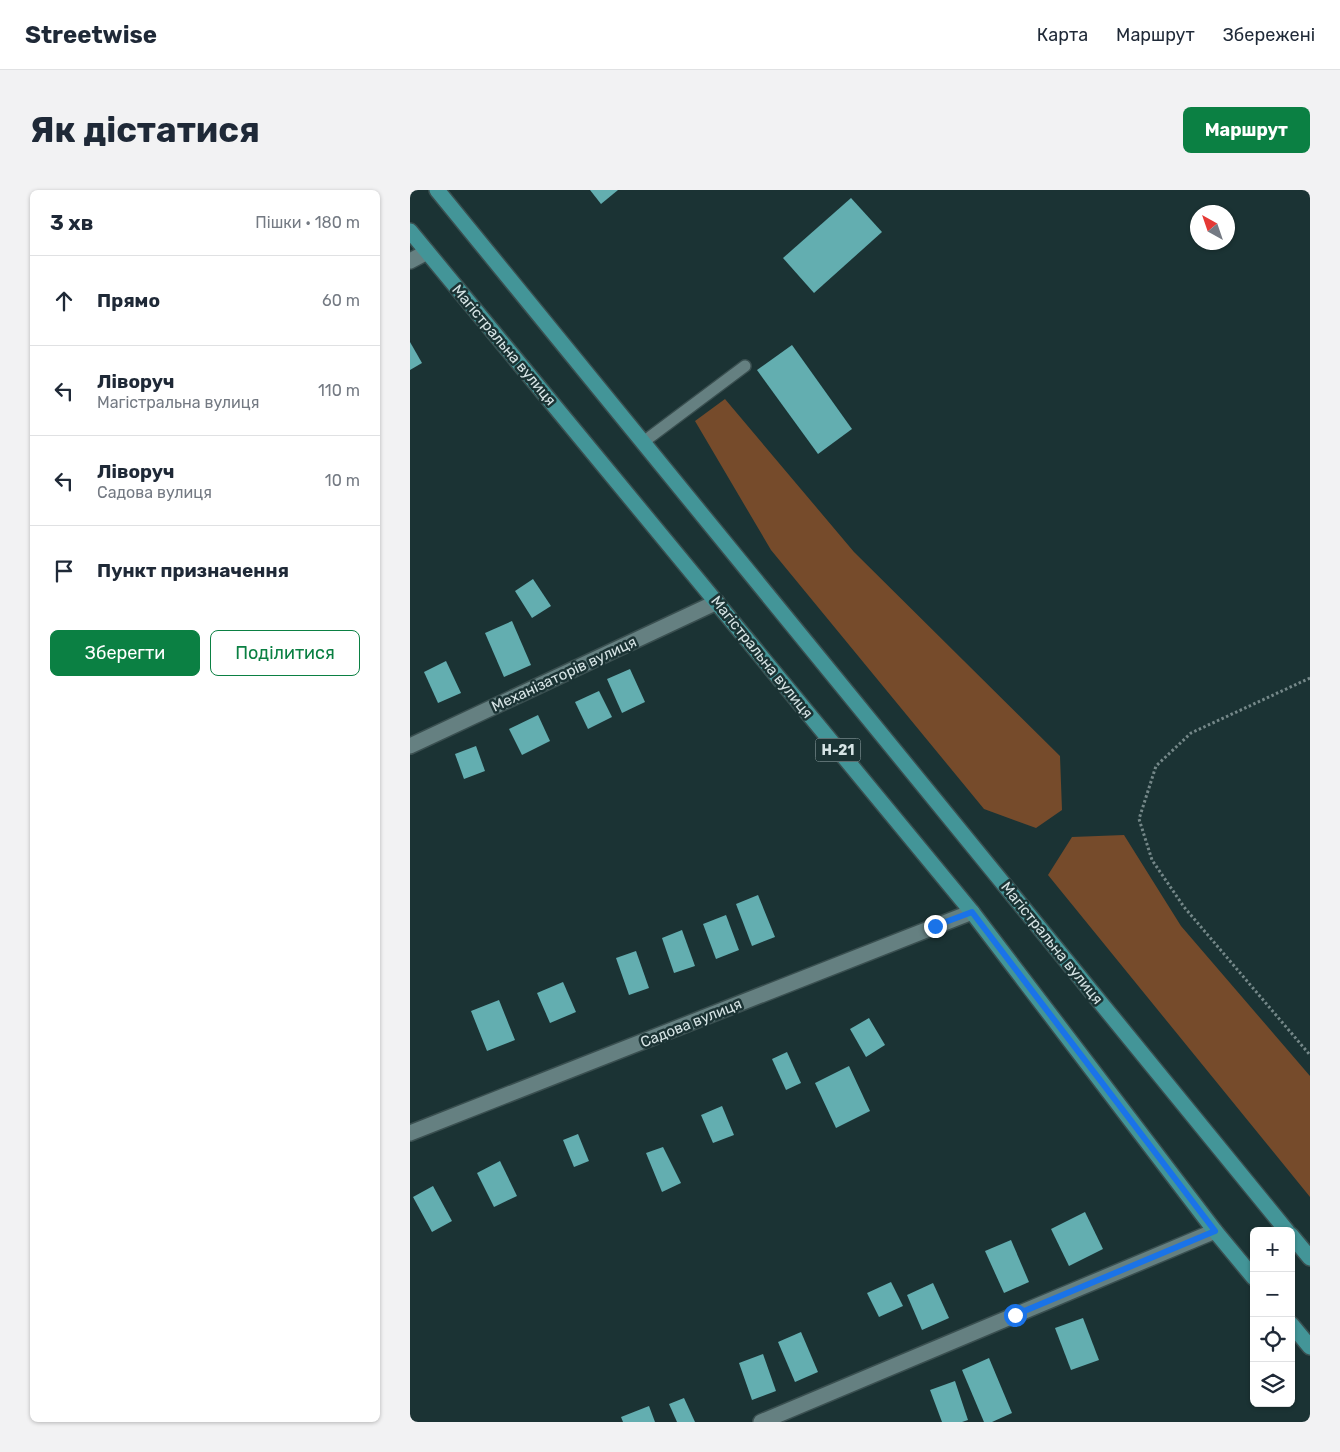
<!DOCTYPE html>
<html lang="uk">
<head>
<meta charset="utf-8">
<style>
	:root { --surface:#fff; --page:#f2f2f3; --text:#1f2937; --muted:#747a83; --line:#e0e1e3; --accent:#0b8043 }
	body { margin:0; font-family:Rubik,sans-serif; background:var(--page); color:var(--text) }
	.controls { position:absolute; right:15px; bottom:15px; display:grid; overflow:hidden; border-radius:8px; box-shadow:0 1px 4px #0004 }
	.controls button { width:45px; height:45px; display:grid; place-items:center; padding:0; border:0; border-bottom:1px solid var(--line); background:var(--surface); color:var(--text); font:25px sans-serif }
	.compass { position:absolute; left:780px; top:15px; width:45px; height:45px; border-radius:50%; background:var(--surface); box-shadow:0 1px 4px #0004; rotate:320deg }
	.stop { position:absolute; width:15px; height:15px; margin:-11px; border:4px solid #1a73e8; border-radius:50%; background:#fff }
	.stop.end { background:#1a73e8; border-color:#fff; box-shadow:0 1px 5px #0008 }
	.list { margin:0; padding:0; list-style:none }
	h2 { display:flex; justify-content:space-between; align-items:center; height:65px; margin:0; padding:0 20px; font-size:21px }
	h2 small { font-size:16px; font-weight:400; color:var(--muted) }
	.list li { display:grid; grid-template-columns:32px 1fr auto; gap:15px; align-items:center; box-sizing:border-box; height:90px; padding:0 20px; border-top:1px solid var(--line) }
	.list b { display:block; font-size:19px; white-space:nowrap }
	.list p { margin:0; font-size:16px; white-space:nowrap; color:var(--muted) }
	.list em { font-size:16px; font-style:normal; color:var(--muted) }
	.actions { display:flex; gap:10px; padding:15px 20px }
	.actions a { flex:1; padding:11px 0; border:1px solid var(--accent); border-radius:8px; text-align:center; font-size:18px; color:var(--accent) }
	.actions .main { background:var(--accent); color:#fff }
	.icon { flex:none; width:28px; height:28px; fill:none; stroke:currentColor; stroke-width:2; stroke-linecap:round; stroke-linejoin:round }
	.map { position:relative; flex:none; width:900px; height:1232px; overflow:hidden; border-radius:8px }
	header { display:flex; align-items:center; gap:30px; box-sizing:border-box; height:70px; padding:0 25px; background:var(--surface); border-bottom:1px solid var(--line) }
	header strong { font-size:24px }
	nav { display:flex; gap:28px; margin-inline-start:auto; font-size:18px }
	.intro { display:flex; align-items:center; justify-content:space-between; box-sizing:border-box; height:120px; padding:0 30px }
	h1 { margin:0; font-size:35px }
	.button { padding:12px 22px; border-radius:8px; background:var(--accent); color:#fff; font-size:18px; font-weight:700 }
	main { display:flex; gap:30px; padding:0 30px }
	aside { flex:1; background:var(--surface); border-radius:8px; box-shadow:0 1px 4px #0004 }
	.map>svg:first-child { display:block }
</style>
</head>
<body>
<header>
<strong>Streetwise</strong>
<nav><a>Карта</a><a>Маршрут</a><a>Збережені</a></nav>
</header>
<div class="intro"><h1>Як дістатися</h1><a class="button">Маршрут</a></div>
<main>
<aside>
<h2>3 хв<small>Пішки · 180 m</small></h2>
<ul class="list">
<li><svg class="icon" aria-label="ahead" viewBox="0 0 24 24"><path d="M12 20V5M6 11l6-6 6 6"/></svg><div><b>Прямо</b></div><em>60 m</em></li>
<li><svg class="icon" aria-label="left" viewBox="0 0 24 24"><path d="M17 20v-9H6M10 6l-5 5 5 5"/></svg><div><b>Ліворуч</b><p>Магістральна вулиця</p></div><em>110 m</em></li>
<li><svg class="icon" aria-label="left" viewBox="0 0 24 24"><path d="M17 20v-9H6M10 6l-5 5 5 5"/></svg><div><b>Ліворуч</b><p>Садова вулиця</p></div><em>10 m</em></li>
<li><svg class="icon" aria-label="arrive" viewBox="0 0 24 24"><path d="M6 21V4h12l-3 4 3 4H6"/></svg><div><b>Пункт призначення</b></div></li>
</ul>
<div class="actions"><a class="main">Зберегти</a><a>Поділитися</a></div>
</aside>
<div class="map">
<svg width="900" height="1232" viewBox="0 0 900 1232">
	<rect width="100%" height="100%" fill="#1b3334"/>
	<g fill="#764b2b">
		<polygon points="315,209 444,362 650,566 652,620 626,638 574,619 361,360 285,231"/>
		<polygon points="714,645 771,736 900,886 900,1007 638,685 662,647"/>
	</g>
	<g fill="#63aeb0">
		<polygon points="180,0 208,0 191,14"/>
		<polygon points="441,8 472,42 404,103 373,68"/>
		<polygon points="0,152 12,173 0,180"/>
		<polygon points="382,155 442,239 408,264 347,180"/>
		<polygon points="123,389 141,416 122,428 105,401"/>
		<polygon points="102,431 121,475 94,487 75,443"/>
		<polygon points="36,471 51,503 28,513 14,482"/>
		<polygon points="220,479 235,512 212,523 197,489"/>
		<polygon points="189,501 202,527 178,539 165,512"/>
		<polygon points="128,525 140,551 112,565 99,539"/>
		<polygon points="66,556 75,581 54,589 45,564"/>
		<polygon points="348,705 365,747 342,756 326,714"/>
		<polygon points="316,725 329,760 306,769 293,734"/>
		<polygon points="272,740 285,776 264,783 252,748"/>
		<polygon points="226,761 239,798 219,805 206,768"/>
		<polygon points="153,792 166,822 140,833 127,803"/>
		<polygon points="89,810 105,850 77,861 61,821"/>
		<polygon points="459,828 475,855 456,867 440,839"/>
		<polygon points="377,862 391,893 376,900 362,869"/>
		<polygon points="439,876 460,921 426,938 405,893"/>
		<polygon points="312,916 324,945 303,953 291,925"/>
		<polygon points="168,944 179,971 164,977 153,950"/>
		<polygon points="253,957 271,993 252,1002 236,963"/>
		<polygon points="90,971 107,1006 84,1017 67,983"/>
		<polygon points="23,996 42,1031 22,1042 3,1007"/>
		<polygon points="675,1022 693,1059 659,1076 641,1039"/>
		<polygon points="601,1050 619,1092 594,1103 575,1061"/>
		<polygon points="481,1092 493,1116 469,1127 457,1103"/>
		<polygon points="523,1093 539,1128 512,1140 497,1105"/>
		<polygon points="673,1128 689,1170 661,1180 645,1138"/>
		<polygon points="391,1142 408,1182 385,1192 368,1152"/>
		<polygon points="353,1164 366,1201 342,1210 329,1173"/>
		<polygon points="579,1168 602,1223 582,1232 574,1232 552,1180"/>
		<polygon points="545,1191 558,1230 552,1232 532,1232 520,1200"/>
		<polygon points="274,1208 285,1232 267,1232 259,1214"/>
		<polygon points="239,1216 245,1232 213,1232 211,1227"/>
	</g>
	<g fill="none" stroke-linecap="round" stroke-linejoin="round">
		<g stroke="#3a4f50" stroke-width="14">
			<polyline id="lane" points="232,253 335,176"/>
		</g>
		<g stroke="#3a4f50" stroke-width="18">
			<g id="street">
				<polyline points="0,71 17,62"/>
				<polyline points="0,556 307,412"/>
				<polyline points="0,943 562,722"/>
				<polyline points="351,1232 805,1041"/>
			</g>
		</g>
		<g stroke="#3a4f50" stroke-width="18">
			<g id="primary">
				<polyline points="27,0 877,1041"/>
				<polyline points="0,41 562,722 805,1041 844,1088"/>
				<polyline points="881,1045 900,1068"/>
				<polyline points="881,1134 900,1157"/>
			</g>
		</g>
		<polyline stroke="#758889" stroke-width="3" stroke-dasharray="2.5 2.5" stroke-linecap="butt" points="900,488 781,543 746,576 729,629 742,670 774,717 900,865"/>
		<use href="#lane" stroke="#658081" stroke-width="11"/>
		<use href="#street" stroke="#658081" stroke-width="15"/>
		<use href="#primary" stroke="#439598" stroke-width="15"/>
	</g>
	<g fill="none" stroke-linecap="round" stroke-linejoin="round">
		<polyline stroke="#1a73e8" stroke-width="6" points="525,736 562,722 805,1041 605,1125"/>
	</g>
	<g text-anchor="middle" dominant-baseline="central" stroke-width="5" stroke-linejoin="round" paint-order="stroke">
		<rect fill="#1b3334" stroke="#9eafb0" stroke-width="1" x="405.5" y="548.5" width="45" height="23" rx="4"/>
		<g font-size="14" font-weight="bold" fill="#d6e4e5">
			<text x="428" y="560">Н-21</text>
		</g>
		<g font-size="15" fill="#d6e4e5" stroke="#1b3334">
			<text transform="translate(94 155) rotate(50)">Магістральна вулиця</text>
			<text transform="translate(352 467) rotate(51)">Магістральна вулиця</text>
			<text transform="translate(154 484) rotate(-25)">Механізаторів вулиця</text>
			<text transform="translate(642 753) rotate(51)">Магістральна вулиця</text>
			<text transform="translate(281 833) rotate(-22)">Садова вулиця</text>
		</g>
	</g>
</svg>
<div class="controls">
<button>+</button>
<button>−</button>
<button><svg class="icon" aria-label="locate" viewBox="0 0 24 24"><circle cx="12" cy="12" r="6"/><path d="M12 2v4M12 18v4M2 12h4M18 12h4"/></svg></button>
<button><svg class="icon" aria-label="layers" viewBox="0 0 24 24"><path d="M12 4l9 5-9 5-9-5zM3 14l9 5 9-5"/></svg></button>
</div>
<svg class="compass" viewBox="-18 -18 36 36"><path d="M0-13l5 13h-10z" fill="#e53935"/><path d="M0 13l5-13h-10z" fill="#747a83"/></svg>
<div class="stop" style="left:605px;top:1125px"></div>
<div class="stop end" style="left:525px;top:736px"></div>
</div>
</main>
</body>
</html>
